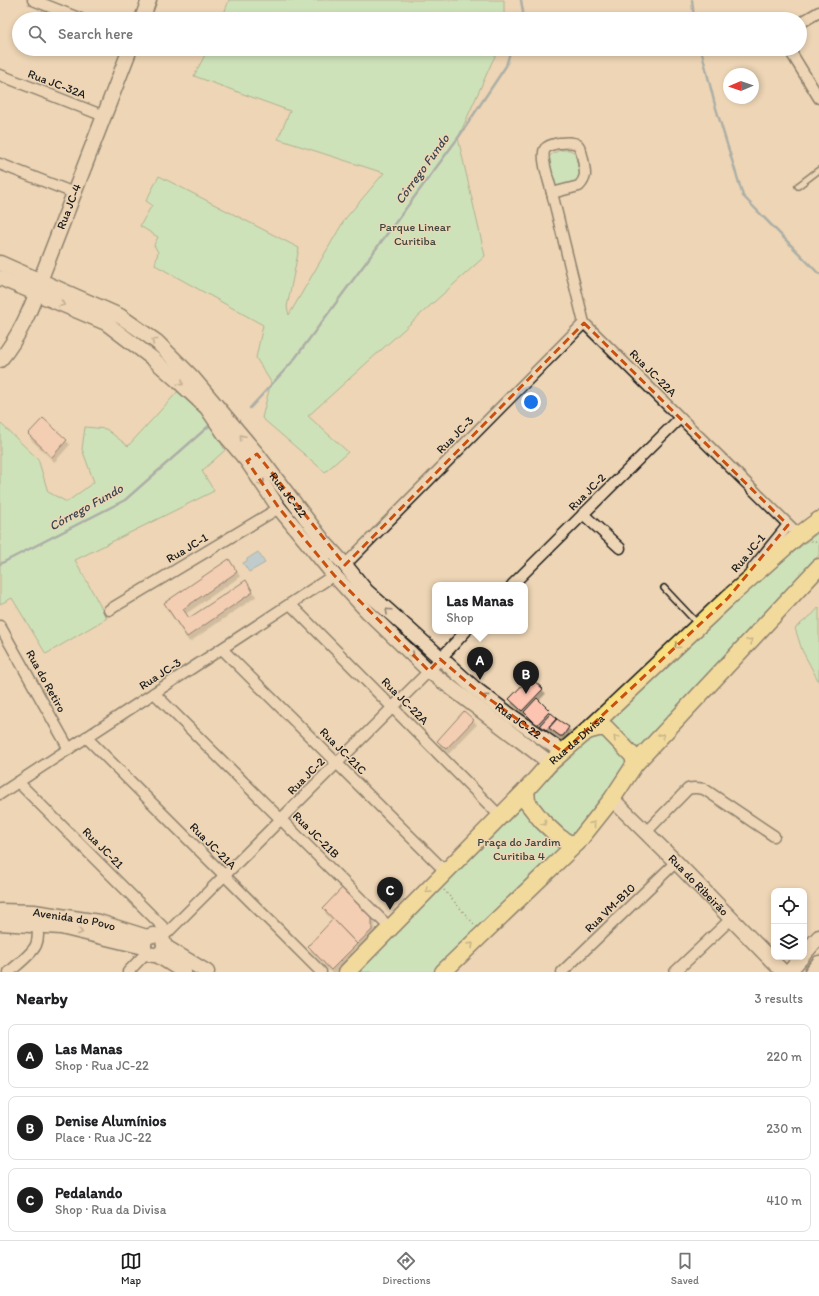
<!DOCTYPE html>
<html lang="en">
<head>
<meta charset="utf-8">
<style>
	:root { --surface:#fff; --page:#f2f2f2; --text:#202124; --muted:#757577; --line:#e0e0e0; --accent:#1c1c1c }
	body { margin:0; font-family:Itim,sans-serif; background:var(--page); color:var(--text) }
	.controls { position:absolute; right:12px; bottom:12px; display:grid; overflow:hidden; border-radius:8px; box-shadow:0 2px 6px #0003 }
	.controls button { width:36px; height:36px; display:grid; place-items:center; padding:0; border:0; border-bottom:1px solid var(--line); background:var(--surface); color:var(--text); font:20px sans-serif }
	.compass { position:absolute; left:723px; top:68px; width:36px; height:36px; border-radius:50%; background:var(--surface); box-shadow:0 2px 6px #0003; rotate:268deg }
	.you { position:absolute; left:531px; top:402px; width:14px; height:14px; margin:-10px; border:3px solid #fff; border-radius:50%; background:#1a73e8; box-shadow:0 0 0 6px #1a73e833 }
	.badge { display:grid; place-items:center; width:26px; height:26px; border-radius:50%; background:var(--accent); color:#fff; font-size:13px; font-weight:700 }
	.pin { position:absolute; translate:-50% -33px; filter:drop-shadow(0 1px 2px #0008) }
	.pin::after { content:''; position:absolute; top:21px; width:14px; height:12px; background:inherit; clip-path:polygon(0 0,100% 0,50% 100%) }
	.popup { position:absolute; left:432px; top:582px; width:96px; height:52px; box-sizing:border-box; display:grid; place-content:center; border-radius:8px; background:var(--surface); filter:drop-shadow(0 1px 3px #0005); font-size:13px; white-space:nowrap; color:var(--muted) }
	.popup b { font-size:15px; color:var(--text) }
	.popup::after { content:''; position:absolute; left:50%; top:100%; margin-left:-8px; border:8px solid transparent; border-top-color:var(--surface) }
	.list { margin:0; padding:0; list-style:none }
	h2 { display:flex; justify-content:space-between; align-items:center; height:52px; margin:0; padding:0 16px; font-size:17px }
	h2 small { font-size:13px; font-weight:400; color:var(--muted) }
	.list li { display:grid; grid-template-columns:26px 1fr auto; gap:12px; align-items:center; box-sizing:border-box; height:64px; margin:0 8px 8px; padding:0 8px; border:1px solid var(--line); border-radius:8px }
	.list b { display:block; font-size:15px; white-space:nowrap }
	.list p { margin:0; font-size:13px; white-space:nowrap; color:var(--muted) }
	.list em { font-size:13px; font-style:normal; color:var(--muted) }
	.icon { flex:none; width:22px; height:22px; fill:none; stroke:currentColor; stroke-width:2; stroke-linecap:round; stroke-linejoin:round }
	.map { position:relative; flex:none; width:819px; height:972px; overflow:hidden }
	.search { position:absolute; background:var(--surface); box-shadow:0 2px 6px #0003; left:12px; right:12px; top:12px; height:44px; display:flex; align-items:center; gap:10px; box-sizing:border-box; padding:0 14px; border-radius:22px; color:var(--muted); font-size:15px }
	.sheet { height:268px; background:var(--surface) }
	nav { display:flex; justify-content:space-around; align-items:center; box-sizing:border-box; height:56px; border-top:1px solid var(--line); background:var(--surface); font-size:11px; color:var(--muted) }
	nav a { display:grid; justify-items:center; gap:2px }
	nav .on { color:var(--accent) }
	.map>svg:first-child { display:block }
</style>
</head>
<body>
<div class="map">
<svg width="819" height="972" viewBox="0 0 819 972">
	<defs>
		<filter id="shadow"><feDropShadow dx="2.5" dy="4.5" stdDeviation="0" flood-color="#0004"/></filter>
	</defs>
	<rect width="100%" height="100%" fill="#edd5b5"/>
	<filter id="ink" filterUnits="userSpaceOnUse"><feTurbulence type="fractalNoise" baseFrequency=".025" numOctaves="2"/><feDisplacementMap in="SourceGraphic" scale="8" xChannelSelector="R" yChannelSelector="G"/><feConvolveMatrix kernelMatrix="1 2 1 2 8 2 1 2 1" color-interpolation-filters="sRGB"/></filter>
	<g filter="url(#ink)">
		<g fill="#a9f1be" stroke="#62866d">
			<polygon points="229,0 504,0 504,19 222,19"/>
			<polygon points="208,49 499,49 492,62 458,138 485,256 308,416 348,452 325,472 262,418 271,382 256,358 263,325 155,265 158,252 154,245 158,237 140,226 152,205 146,201 159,176 299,248 287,307 289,315 345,219 384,173 278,139 290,111 194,76"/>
			<polygon points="560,150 570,150 575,153 580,175 578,182 561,188 554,185 547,159 552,154"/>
			<polygon points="182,387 210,425 225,450 202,471 214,491 75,560 107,618 46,654 12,598 0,604 0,423 38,459 48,492 67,502 94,482 82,449 85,427 106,429 128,446"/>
			<path d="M819,532v23c-60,64 -120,127 -176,195l-5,-2 -27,-25v-4c67,-64 134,-130 208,-187z"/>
			<polygon points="819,607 819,682 802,650 795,628 813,614"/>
			<polygon points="594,735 603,735 629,763 577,837 571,838 533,802 537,789"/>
			<polygon points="523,798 568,846 437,972 351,972"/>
		</g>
		<polygon fill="#8ac2e8" stroke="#5e8096" points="258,552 265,563 249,572 243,563 247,561 247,559"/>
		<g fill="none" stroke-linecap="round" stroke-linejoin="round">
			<g stroke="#5e8096" stroke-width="2.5">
				<polyline points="692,0 694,19"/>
				<polyline points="521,19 523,12 521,0"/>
				<polyline points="701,49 715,105 743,196 819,274"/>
				<polyline points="250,408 293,361 458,138 506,66 511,49"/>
				<polyline points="0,564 125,500 210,425"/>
			</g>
		</g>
		<g fill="#fdc5b1" stroke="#1c1c1c" filter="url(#shadow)">
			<polygon points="43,418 67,440 52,457 28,434"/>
			<polygon points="229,559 237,572 183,609 189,618 246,580 253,592 187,637 164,603"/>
			<polygon points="530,677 543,689 522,711 509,699"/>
			<polygon points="537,698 550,711 537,725 524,712"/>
			<polygon points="464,711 474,720 446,749 437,741"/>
			<polygon points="551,713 557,718 546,730 540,725"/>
			<polygon points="557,719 569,727 563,736 560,736 549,728"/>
			<polygon points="342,888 372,918 372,930 357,944 323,908"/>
			<polygon points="333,919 357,944 331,970 308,946"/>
		</g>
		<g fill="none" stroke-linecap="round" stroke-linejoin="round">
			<g stroke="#1c1c1c" stroke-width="8">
				<g id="lane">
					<polyline points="798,186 819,170"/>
					<polyline points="664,588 698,624"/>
				</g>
			</g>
			<g stroke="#1c1c1c" stroke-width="13">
				<g id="street">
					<polyline points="33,0 81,19"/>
					<polyline points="800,23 819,12"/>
					<polyline points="789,49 819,98"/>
					<polyline points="0,75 104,116"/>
					<path d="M559,143c6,0 14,-2 19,2 4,4 7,25 7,30 -1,5 -3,8 -6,11l-27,7c-2,-9 -12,-37 -7,-44 3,-4 9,-5 14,-6z"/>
					<polyline points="0,164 74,193"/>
					<polyline points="552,193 584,323 799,535"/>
					<polyline points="583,514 620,548"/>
					<polyline points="345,565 584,323"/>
					<polyline points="753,568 788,525"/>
					<polyline points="512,585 680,418"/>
					<polyline points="290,604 500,816"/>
					<polyline points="109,610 279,508"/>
					<polyline points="0,626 69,749"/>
					<polyline points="222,649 446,872"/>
					<polyline points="154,693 390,928"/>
					<polyline points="86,737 321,972"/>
					<polyline points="18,782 168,932"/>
					<polyline points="0,794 334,575"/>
					<path d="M646,832l42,-43c6,-2 10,-1 16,0l70,47"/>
					<polyline points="161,938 168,932 429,671 466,631"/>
					<path d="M9,972c8,-7 23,-18 27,-27 3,-7 2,-13 1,-20"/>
					<polyline points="128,972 147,952"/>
					<polyline points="562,972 676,862"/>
					<polyline points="675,972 731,919"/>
				</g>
			</g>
			<g stroke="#1c1c1c" stroke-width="17">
				<g id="secondary">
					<polyline points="142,19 149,0"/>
					<path id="s1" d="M0,263l120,53 37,26 36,36 64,76 67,88 21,23 21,26 108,97 37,28 52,36"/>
					<polyline points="0,278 106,323 152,358 178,381 207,408 226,436 247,461 279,508 334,575 368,612 429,671 550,763"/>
					<path id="s2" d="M0,360c17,-20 33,-53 40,-79l90,-232"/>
					<path id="s3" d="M612,799l64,63 107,110"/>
					<path id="s4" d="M0,911l34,1 65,10 48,15"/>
					<polyline points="0,923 61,927 144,947"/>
					<circle cx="154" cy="945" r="10"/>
					<polyline points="164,946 207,972"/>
					<polyline points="804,954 819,937"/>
					<polyline points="157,955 184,972"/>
					<polyline points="789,972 802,957"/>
					<polyline points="812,972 819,963"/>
				</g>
			</g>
			<g stroke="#1c1c1c" stroke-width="19">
				<g id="primary">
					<polyline points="587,731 598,728 606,728 633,756 635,764"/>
					<polyline points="526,790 527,802 542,821 559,837 568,843 577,843"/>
					<path id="s5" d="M347,972l179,-182 24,-27 37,-32 141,-133 71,-63 20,-15"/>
					<polyline points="443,972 577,843 612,799 635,764 819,567"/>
				</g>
			</g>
			<g stroke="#1c1c1c" stroke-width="1.5" stroke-dasharray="1 3" stroke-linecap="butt">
				<polyline points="811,541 819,543"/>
				<polyline points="444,890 475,925"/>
			</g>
			<use href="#lane" stroke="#edd5b5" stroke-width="5"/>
			<use href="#street" stroke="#edd5b5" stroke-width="10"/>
			<use href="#secondary" stroke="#edd5b5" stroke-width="14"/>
			<use href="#primary" stroke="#f9e181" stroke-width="16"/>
		</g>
		<defs><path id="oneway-chevron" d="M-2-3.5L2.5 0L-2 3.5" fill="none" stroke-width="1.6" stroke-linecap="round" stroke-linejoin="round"/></defs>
		<g stroke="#8f8270">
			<use href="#oneway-chevron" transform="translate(62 304) rotate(22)"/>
			<use href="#oneway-chevron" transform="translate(154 341) rotate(-142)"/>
			<use href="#oneway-chevron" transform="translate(181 383) rotate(43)"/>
			<use href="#oneway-chevron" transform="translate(242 437) rotate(-131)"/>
			<use href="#oneway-chevron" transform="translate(262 483) rotate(56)"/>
			<use href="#oneway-chevron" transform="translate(388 611) rotate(-137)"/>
			<use href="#oneway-chevron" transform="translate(412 655) rotate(44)"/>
			<use href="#oneway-chevron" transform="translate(486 697) rotate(-143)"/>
			<use href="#oneway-chevron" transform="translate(80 932) rotate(12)"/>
		</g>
		<g stroke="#968854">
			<use href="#oneway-chevron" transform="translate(750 641) rotate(-47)"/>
			<use href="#oneway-chevron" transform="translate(677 646) rotate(137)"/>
			<use href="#oneway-chevron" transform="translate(662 736) rotate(-47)"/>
			<use href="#oneway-chevron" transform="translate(616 738) rotate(-135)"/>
			<use href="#oneway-chevron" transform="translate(544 823) rotate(46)"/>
			<use href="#oneway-chevron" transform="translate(593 824) rotate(-52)"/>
			<use href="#oneway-chevron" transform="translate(428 890) rotate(135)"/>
			<use href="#oneway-chevron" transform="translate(471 945) rotate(-44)"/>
		</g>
	</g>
	<path d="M0 0H819V972H0ZM584,323l204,202 -60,73 -165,154 -89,-64 -34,-29 -11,12 -95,-96 -55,-67 -32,-47 10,-7 88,111z" fill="#edd5b5" fill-opacity=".55" fill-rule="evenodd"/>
	<path fill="none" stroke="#c9500e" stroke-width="3" stroke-dasharray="8 5" stroke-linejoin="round" d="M584,323l204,202 -60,73 -165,154 -89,-64 -34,-29 -11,12 -95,-96 -55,-67 -32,-47 10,-7 88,111z"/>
	<g text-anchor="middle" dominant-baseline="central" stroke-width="3" stroke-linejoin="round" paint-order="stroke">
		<g font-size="12" fill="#1c1c1c" stroke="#edd5b5">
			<text transform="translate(57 84) rotate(21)">Rua JC-32A</text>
			<text stroke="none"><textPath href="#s2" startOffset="169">Rua JC-4</textPath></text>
			<text transform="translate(653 373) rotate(45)">Rua JC-22A</text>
			<text transform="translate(455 435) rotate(-45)">Rua JC-3</text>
			<text transform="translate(587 492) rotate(-45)">Rua JC-2</text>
			<text stroke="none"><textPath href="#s1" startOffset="378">Rua JC-22</textPath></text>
			<text transform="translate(187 548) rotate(-31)">Rua JC-1</text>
			<text transform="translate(748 553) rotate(-50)">Rua JC-1</text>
			<text transform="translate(160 674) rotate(-33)">Rua JC-3</text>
			<text transform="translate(46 681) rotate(61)">Rua do Retiro</text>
			<text transform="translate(405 701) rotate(45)">Rua JC-22A</text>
			<text stroke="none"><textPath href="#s1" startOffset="702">Rua JC-22</textPath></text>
			<text stroke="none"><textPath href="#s5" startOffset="327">Rua da Divisa</textPath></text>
			<text transform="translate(343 751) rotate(45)">Rua JC-21C</text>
			<text transform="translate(306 776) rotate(-45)">Rua JC-2</text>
			<text transform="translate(316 835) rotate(45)">Rua JC-21B</text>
			<text transform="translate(213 846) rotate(45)">Rua JC-21A</text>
			<text transform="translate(103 848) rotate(45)">Rua JC-21</text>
			<text stroke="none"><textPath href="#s3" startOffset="122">Rua do Ribeirão</textPath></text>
			<text transform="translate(610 908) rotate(-44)">Rua VM-B10</text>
			<text stroke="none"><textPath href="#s4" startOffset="75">Avenida do Povo</textPath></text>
		</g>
		<g font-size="12" fill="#38473c" stroke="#edd5b5">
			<text x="415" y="227">Parque Linear<tspan x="415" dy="14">Curitiba</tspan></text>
			<text x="519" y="842">Praça do Jardim<tspan x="519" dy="14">Curitiba 4</tspan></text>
		</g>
		<g font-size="13" font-style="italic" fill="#38464f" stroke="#edd5b5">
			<text transform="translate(422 169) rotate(-54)">Córrego Fundo</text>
			<text transform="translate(86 507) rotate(-29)">Córrego Fundo</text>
		</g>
	</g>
</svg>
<div class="controls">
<button><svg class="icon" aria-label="locate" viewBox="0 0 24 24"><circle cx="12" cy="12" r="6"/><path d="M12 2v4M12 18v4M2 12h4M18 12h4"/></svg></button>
<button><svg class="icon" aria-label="layers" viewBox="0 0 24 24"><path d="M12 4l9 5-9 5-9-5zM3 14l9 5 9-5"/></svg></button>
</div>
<svg class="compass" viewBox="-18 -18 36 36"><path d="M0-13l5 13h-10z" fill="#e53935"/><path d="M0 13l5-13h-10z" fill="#757577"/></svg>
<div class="you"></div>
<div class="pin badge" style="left:480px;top:680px">A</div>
<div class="popup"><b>Las Manas</b>Shop</div>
<div class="pin badge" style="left:526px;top:694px">B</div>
<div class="pin badge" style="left:390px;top:910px">C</div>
<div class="search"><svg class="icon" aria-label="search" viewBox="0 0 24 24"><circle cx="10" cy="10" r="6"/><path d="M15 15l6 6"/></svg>Search here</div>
</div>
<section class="sheet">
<h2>Nearby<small>3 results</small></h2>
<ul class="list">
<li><span class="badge">A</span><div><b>Las Manas</b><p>Shop · Rua JC-22</p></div><em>220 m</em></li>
<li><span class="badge">B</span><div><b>Denise Alumínios</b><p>Place · Rua JC-22</p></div><em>230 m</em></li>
<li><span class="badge">C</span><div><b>Pedalando</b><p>Shop · Rua da Divisa</p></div><em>410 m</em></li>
</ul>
</section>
<nav>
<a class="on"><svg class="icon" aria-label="map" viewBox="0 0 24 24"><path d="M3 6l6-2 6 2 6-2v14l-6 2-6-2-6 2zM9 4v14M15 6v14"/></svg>Map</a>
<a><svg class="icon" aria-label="directions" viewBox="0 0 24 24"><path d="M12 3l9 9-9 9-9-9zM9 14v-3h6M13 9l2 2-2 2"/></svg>Directions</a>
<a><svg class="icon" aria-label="saved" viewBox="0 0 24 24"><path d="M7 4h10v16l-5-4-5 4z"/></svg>Saved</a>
</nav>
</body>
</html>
